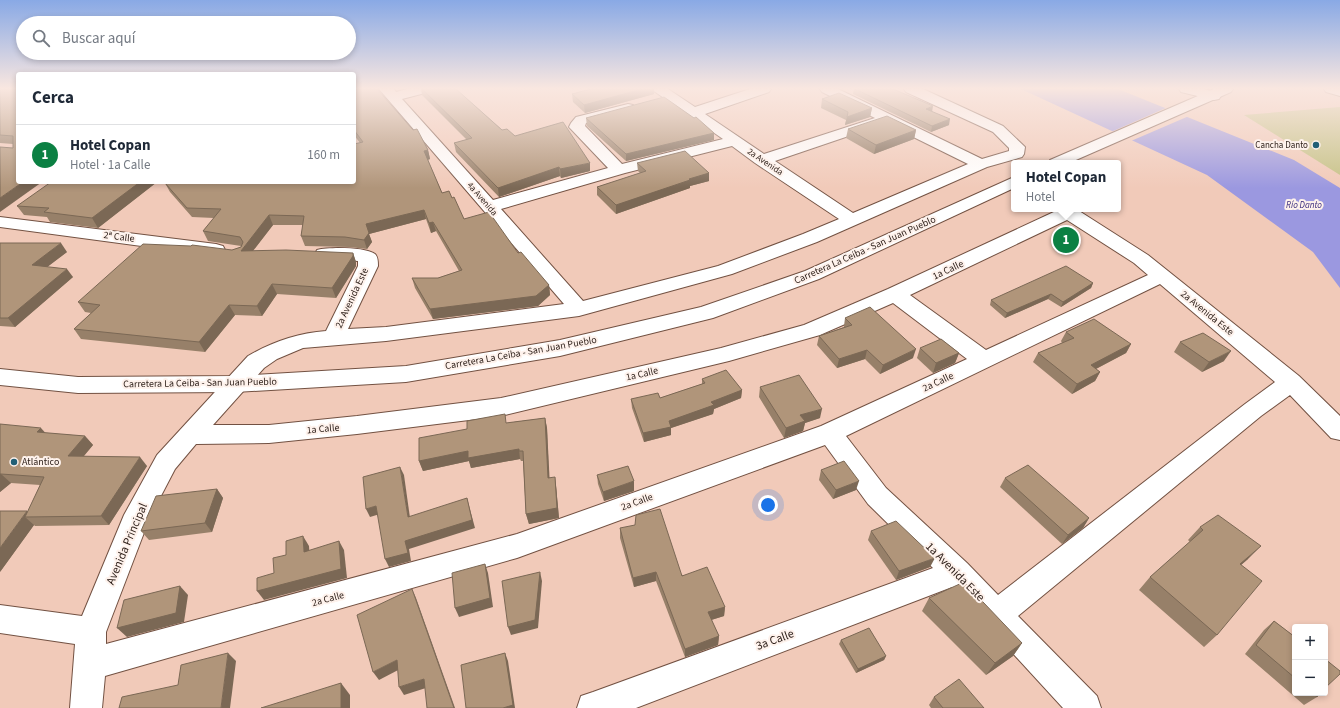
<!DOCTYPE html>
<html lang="es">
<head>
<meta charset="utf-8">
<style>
	:root { --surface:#fff; --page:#f6f6f7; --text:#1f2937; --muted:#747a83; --line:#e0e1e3; --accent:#0b8043 }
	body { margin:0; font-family:"Source Sans 3",sans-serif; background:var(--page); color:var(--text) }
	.controls { position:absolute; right:12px; bottom:12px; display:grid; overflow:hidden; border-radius:4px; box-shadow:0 2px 6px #0003 }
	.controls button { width:36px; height:36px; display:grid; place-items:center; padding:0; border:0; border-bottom:1px solid var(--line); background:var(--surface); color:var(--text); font:20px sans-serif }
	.you { position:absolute; left:768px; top:505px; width:14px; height:14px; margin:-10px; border:3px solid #fff; border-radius:50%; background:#1a73e8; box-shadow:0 0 0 6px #1a73e833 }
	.badge { display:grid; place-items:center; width:26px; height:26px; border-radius:50%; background:var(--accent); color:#fff; font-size:13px; font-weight:700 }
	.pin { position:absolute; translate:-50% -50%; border:2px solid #fff; box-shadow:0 1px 4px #0006 }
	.popup { position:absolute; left:1011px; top:160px; width:110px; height:52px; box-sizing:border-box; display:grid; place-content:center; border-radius:4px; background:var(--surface); filter:drop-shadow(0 1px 3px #0005); font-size:13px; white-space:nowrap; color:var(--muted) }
	.popup b { font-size:15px; color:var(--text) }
	.popup::after { content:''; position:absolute; left:50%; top:100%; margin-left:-8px; border:8px solid transparent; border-top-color:var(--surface) }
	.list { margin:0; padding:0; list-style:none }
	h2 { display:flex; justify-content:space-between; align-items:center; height:52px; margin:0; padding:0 16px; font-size:17px }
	h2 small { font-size:13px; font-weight:400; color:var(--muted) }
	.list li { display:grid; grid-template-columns:26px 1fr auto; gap:12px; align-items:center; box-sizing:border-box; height:60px; padding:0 16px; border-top:1px solid var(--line) }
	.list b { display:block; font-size:15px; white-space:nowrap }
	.list p { margin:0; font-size:13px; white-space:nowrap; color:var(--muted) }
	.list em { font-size:13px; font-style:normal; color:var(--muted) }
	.icon { flex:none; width:22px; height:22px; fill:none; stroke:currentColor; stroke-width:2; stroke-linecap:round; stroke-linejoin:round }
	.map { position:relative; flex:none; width:1340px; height:708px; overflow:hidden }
	.search { position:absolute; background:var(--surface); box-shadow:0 2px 6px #0003; left:16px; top:16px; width:340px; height:44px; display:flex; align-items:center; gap:10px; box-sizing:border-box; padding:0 14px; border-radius:22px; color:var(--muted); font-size:15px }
	.panel { position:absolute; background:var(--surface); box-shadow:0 2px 6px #0003; left:16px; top:72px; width:340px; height:112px; border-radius:4px }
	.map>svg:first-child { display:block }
</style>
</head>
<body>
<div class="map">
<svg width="1340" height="708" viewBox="0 0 1340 708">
	<rect width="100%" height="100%" fill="#f1cab9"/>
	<polygon fill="#c5c286" points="1340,107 1340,175 1244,115"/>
	<polygon fill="#9b98e0" points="1021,89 1118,89 1294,160 1340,188 1340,288 1313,252 1207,175"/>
	<polygon fill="#f1cab9" points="1168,107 1189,116 1131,141 1111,132"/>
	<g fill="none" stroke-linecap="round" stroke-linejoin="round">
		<g stroke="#725142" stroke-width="2">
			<g id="minor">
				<path d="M379,89h15l2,3 11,-3h24l-2,3 -27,7 91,101 115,-32 -39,-41 2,-4 5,-6 52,-13 5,1 2,3 -2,3 -47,12 -1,3 37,38 101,-25 -72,-50h17l27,18 55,-18h21l-2,3 -64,22 59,40 111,-36 -53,-26 -2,-3h18l144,70 27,-8v-3l-16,-16 -87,-40 -2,-3h19l80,37 22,21 -1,7 -2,3 -35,10 -170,75 -85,32 -153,42 -193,25 -83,7 -26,11 -13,9 -51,57h56l88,-9 144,-18 220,-50 83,-23 84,-36 168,-78 -2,-2h22l72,46 151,121 41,40v24l-9,-2 -41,-43 -29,21 -243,200 79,80 4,12h-38l-111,-121 -316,121h-59l4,-12 12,-4 340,-124 -65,-64 -43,-59 -308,113 -412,118 -3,32h-32l5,-64 -75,-11v-28l82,11 42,-101 33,-60 91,-99c24,-14 50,-23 78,-25l32,-65v-5l-41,-3 -2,-4 2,-4c12,-3 48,-3 58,4 3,3 3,8 3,12l-30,63 38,-2 178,-23zM883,122l85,42 -115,49 -78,-52 106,-36zM732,146l23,17 84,56 -36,15 -85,32 -135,35 -82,-92 124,-36zM1067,220l67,43 14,12 -162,75 -76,-55zM1160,284l115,98 -30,22 -247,191 -31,-32 -81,-75 -40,-52zM893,303l74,56 -146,67 -304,108 -411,110v-12l44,-115 25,-48 21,-25 73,-1 88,-9 144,-18 228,-55 91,-26z"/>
				<polygon points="1179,89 1204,89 1219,93 1221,96 1219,99 1214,100 1181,92"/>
				<polygon points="1324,89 1340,89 1340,96 1326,92"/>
				<polygon points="0,217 216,244 223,246 225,250 223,254 216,256 0,227"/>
			</g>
		</g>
		<g stroke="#725142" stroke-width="2">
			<g id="major">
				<polygon points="1214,89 1233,89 1231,92 1069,163 1048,163 1050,160"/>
				<polygon points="1014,177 1014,188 819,279 713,318 560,356 406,382 235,392 78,393 0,385 0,369 78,377 235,376 406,366 560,340 701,307 805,271"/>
			</g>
		</g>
		<use href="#minor" fill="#fff" fill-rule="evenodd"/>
		<use href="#major" fill="#fff" fill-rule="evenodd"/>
	</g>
	<g fill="#978069">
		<polygon points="0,89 18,89 18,182 13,148 13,144 0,143"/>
		<polygon points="354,89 428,150 430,159 428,160 442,193 464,219 518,253 549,285 550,295 538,306 433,319 415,288 412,278 438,278 459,271 436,231 431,233 426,219 369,234 372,242 367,249 349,247 305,246 301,236 303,225 273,225 253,251 353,253 356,262 356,266 336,298 277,294 262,316 235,315 205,352 81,339 74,329 91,313 85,312 78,302 241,247 241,246 208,241 203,231 214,218 192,217 170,192 165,183 354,182 360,143 354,135"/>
		<polygon points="421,89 456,89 502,130 590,171 561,178 560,176 499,197 456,152 454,143 467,140 422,95"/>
		<polygon points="854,89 893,89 932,111 949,125 931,132 853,94"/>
		<polygon points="572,94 654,94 585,113 573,102"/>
		<polygon points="822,99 872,108 870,117 845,125 846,120 821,108"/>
		<polygon points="586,118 694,118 714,133 714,140 626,161 587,126"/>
		<polygon points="848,129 916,130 914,139 874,154 846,138"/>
		<polygon points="637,163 709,173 709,181 690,186 690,188 616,214 597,195 597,187 640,173 638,171"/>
		<polygon points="157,182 98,228 50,222 47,217 24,215 17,206"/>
		<polygon points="0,243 67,252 47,267 73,277 15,327 0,326"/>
		<polygon points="1093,283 1091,288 1061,307 1048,299 1005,318 990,305 991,300"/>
		<polygon points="845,318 913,358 880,374 865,359 837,368 817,345 819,336 844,327 844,326"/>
		<polygon points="1066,332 1131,344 1126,353 1096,369 1100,372 1095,381 1072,394 1033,362 1038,353 1062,343 1061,341"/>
		<polygon points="1180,342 1224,361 1202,372 1174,352"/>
		<polygon points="920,348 959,353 955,363 933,373 917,358"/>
		<polygon points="702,379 742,390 741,398 714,409 713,414 671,428 671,435 644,442 632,408 631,399 660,398 702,384"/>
		<polygon points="760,387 820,418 805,423 803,431 784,438 759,397"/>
		<polygon points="545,418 547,428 549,477 556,486 559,518 529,524 526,514 523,461 521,461 520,459 471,468 469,461 423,471 419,461 507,423"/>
		<polygon points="0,424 45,433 85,436 93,445 84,456 147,466 109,525 35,526 34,525 0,572 40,485 11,483 0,492"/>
		<polygon points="821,470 856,490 833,499 819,480"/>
		<polygon points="597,475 634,491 604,501 598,484"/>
		<polygon points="1005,478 1089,518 1083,528 1062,544 1000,487"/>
		<polygon points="217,489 223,498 212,532 149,540 141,531"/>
		<polygon points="1200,527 1248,559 1241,565 1217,635 1204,647 1139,590 1150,577 1190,542 1188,540"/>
		<polygon points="620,528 725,607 724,616 711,620 719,636 718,645 685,657 656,581 634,587 620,538"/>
		<polygon points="871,531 930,567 896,580 868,540"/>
		<polygon points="929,598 1022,643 1013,656 986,675 922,611"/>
		<polygon points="1274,621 1295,637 1295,693 1320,693 1317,697 1304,705 1245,654 1264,630"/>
		<polygon points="841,640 886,656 884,660 856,673 839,644"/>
		<polygon points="934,697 984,708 931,708 929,705"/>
	</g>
	<g fill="#7b6855">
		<polygon points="642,89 654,89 654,94 585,113 584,105"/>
		<polygon points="933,106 932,112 926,109"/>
		<polygon points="872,108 870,117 845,125 847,117"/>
		<polygon points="950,119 949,125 931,132 932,126"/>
		<polygon points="916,130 914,139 874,154 876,145"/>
		<polygon points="714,133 714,140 626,161 626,154"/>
		<polygon points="428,150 430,159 426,160 424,151"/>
		<polygon points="590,163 590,171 561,178 560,169"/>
		<polygon points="559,167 560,176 499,197 498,188"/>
		<polygon points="709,173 709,181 690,186 690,188 616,214 616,205 689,179"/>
		<polygon points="23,182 42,182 0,212 0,198"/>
		<polygon points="140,182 157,182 98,228 92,218"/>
		<polygon points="424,210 426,219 369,234 372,242 367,249 364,240 366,224"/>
		<polygon points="269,215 273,225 245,261 241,251"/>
		<polygon points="433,222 436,231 431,233 429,223"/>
		<polygon points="61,243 67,252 38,274 32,265"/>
		<polygon points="353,253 356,262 356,266 336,298 332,288"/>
		<polygon points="67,269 73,277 15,327 8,318"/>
		<polygon points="1093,283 1091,288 1061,307 1063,302"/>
		<polygon points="272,284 277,294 262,316 257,306"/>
		<polygon points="549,285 550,295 538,306 433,319 430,309"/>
		<polygon points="1051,294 1048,299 1005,318 1007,313"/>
		<polygon points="229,305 235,315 205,352 199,342"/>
		<polygon points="1131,344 1126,353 1086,374 1091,365"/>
		<polygon points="916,349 913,358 880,374 883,365"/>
		<polygon points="867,350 865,359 837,368 839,359"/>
		<polygon points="1231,351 1224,361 1202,372 1209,362"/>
		<polygon points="959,353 955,363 933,373 936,363"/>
		<polygon points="1100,372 1095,381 1072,394 1077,384"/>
		<polygon points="742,390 741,398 714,409 713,414 671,428 671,435 644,442 643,433 669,421 711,402"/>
		<polygon points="822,409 820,418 805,423 803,431 784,438 786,428 800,415"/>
		<polygon points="545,418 547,428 550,487 548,478"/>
		<polygon points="41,428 49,437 37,432"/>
		<polygon points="85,436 93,445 76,465 68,456"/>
		<polygon points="519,449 520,459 471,468 469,461 423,471 419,461 468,451"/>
		<polygon points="140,457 147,466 109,525 101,516"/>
		<polygon points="400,467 404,475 411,525 408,517"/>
		<polygon points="0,474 1,474 11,483 0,492"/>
		<polygon points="555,477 556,486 559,518 529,524 526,514"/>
		<polygon points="634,481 634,491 604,501 603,492"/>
		<polygon points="859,481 856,490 833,499 836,490"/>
		<polygon points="217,489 223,498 212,532 205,523"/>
		<polygon points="467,498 475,528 409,549 411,561 389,567 385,559 405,541"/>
		<polygon points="376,506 380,514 370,517 366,509"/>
		<polygon points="27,511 33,517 25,517 34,525 0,572 0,548"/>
		<polygon points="1089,518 1083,528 1062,544 1068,535"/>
		<polygon points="303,536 309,546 310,561 304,552"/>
		<polygon points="339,541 344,550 347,578 264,600 257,591"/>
		<polygon points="1261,546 1248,559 1227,577 1240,564"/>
		<polygon points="935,558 930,567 896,580 899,571"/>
		<polygon points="485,564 488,573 493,607 459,617 455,608"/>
		<polygon points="540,572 542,581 538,628 511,635 508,627"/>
		<polygon points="656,572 656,581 634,587 633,578"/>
		<polygon points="180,586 188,595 184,622 127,637 117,628"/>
		<polygon points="412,589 416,598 455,708 454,708"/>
		<polygon points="725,607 724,616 708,621 708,612"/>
		<polygon points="719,636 718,645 685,657 685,649"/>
		<polygon points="1022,643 1013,656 986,675 995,663"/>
		<polygon points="228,653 236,661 230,708 221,708"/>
		<polygon points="505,653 508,661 515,708 503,708"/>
		<polygon points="886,656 884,660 856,673 858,669"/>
		<polygon points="397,660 402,668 379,680 373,672"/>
		<polygon points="424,679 429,687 404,695 399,687"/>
		<polygon points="341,683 350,695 350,708 341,708"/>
	</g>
	<g fill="#b0957a" stroke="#7b6855">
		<polygon points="0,89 18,89 18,182 23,182 0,198 0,147 13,148 13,136 0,135"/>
		<polygon points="354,89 377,89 413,130 417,129 428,150 424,151 442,193 449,191 452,198 454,197 464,219 489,212 518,253 521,252 549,285 536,296 430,309 412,278 438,278 462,270 433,222 429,223 424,210 366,224 369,233 364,240 345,237 301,236 304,216 269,215 241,251 286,250 353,253 353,256 332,288 272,284 257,306 229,305 199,342 74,329 100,305 78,302 143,244 191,246 192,245 232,250 241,247 243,242 240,237 203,231 221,209 187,208 165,183 166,182 354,182 354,144 363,142 354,130"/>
		<polygon points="422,89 456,89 502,130 507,129 515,136 563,122 590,163 560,169 559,167 498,188 454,143 472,138"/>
		<polygon points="591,89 642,89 584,105 572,94"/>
		<polygon points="855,89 893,89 933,106 926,109 950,119 932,126"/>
		<polygon points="839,93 872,108 847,117 848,112 822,99"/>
		<polygon points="664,97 694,118 696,117 714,133 626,154 586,118"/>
		<polygon points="887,116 916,130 876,145 848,129"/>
		<polygon points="685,151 709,173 689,179 690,180 616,205 597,187 646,171 637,163"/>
		<polygon points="51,182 140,182 92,218 44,212 49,208 17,206"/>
		<polygon points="0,243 61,243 32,265 67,269 8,318 0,318"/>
		<polygon points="1066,266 1093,283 1063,302 1051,294 1007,313 991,300"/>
		<polygon points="870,307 916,349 883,365 867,350 839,359 819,336 852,325 845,318"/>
		<polygon points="1094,319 1131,344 1091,365 1100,372 1077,384 1038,353 1074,338 1066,332"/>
		<polygon points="1203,333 1231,351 1209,362 1180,342"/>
		<polygon points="941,339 959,353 936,363 920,348"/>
		<polygon points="726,370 742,390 711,402 714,405 669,421 671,427 643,433 631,399 658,393 660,398 705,383 702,379"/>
		<polygon points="799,375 822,409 800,415 805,421 786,428 760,387"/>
		<polygon points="505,414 506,423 545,418 548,478 555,477 557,508 526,514 523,451 519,451 519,449 468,458 468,451 419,461 419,438 467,429 467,421"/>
		<polygon points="0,424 41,428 37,432 85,436 68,456 140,457 101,516 25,517 44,477 1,474 0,474"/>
		<polygon points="844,461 859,481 836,490 821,470"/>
		<polygon points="1028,465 1089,518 1068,535 1005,478"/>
		<polygon points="628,466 634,481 603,492 597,475"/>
		<polygon points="400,467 408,517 467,498 472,520 405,541 408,553 385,559 376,506 366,509 363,477"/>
		<polygon points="217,489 205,523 141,531 156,496"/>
		<polygon points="660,509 682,576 707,567 725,607 708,612 719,636 685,649 656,572 633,578 620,528 635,525 636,515"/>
		<polygon points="0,511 27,511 0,548"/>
		<polygon points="1218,515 1261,546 1240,564 1262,581 1217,635 1150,577 1203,530 1200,527"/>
		<polygon points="896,521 935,558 899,571 871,531"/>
		<polygon points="303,536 304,552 339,541 341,569 257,591 257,578 274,573 273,558 286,555 286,541"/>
		<polygon points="485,564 490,598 455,608 452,573"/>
		<polygon points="540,572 535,620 508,627 502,581"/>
		<polygon points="964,582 1022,643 995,663 929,598"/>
		<polygon points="180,586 176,613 117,628 124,600"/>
		<polygon points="412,589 454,708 427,708 424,679 399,687 397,660 373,672 357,615"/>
		<polygon points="1274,621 1295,637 1295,678 1256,645"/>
		<polygon points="869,628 886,656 858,669 841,640"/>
		<polygon points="228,653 221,708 119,708 122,697 178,685 181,665"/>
		<polygon points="505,653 513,705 503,708 466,708 461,665"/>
		<polygon points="1325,659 1340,671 1340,674 1325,688"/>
		<polygon points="959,679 984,708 943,708 934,697"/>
		<polygon points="341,683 341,708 261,708"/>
		<polygon points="1312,693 1320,693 1317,697"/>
	</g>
	<linearGradient id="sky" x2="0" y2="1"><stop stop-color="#89a9e5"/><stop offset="0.47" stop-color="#f9e7e0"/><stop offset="1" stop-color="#f9e7e0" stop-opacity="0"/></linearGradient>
	<rect width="1340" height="188" fill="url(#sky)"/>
	<g fill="#215f76" stroke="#fef2ec" stroke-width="1.5">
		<circle cx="1316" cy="145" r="4"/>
		<circle cx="14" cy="462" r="4"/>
	</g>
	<g text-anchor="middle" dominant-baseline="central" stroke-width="4" stroke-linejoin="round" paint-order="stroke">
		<g font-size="9" fill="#2c1e18" stroke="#fef2ec" text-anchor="end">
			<text x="1308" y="145">Cancha Danto</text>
		</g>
		<g font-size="9" fill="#2c1e18" stroke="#fef2ec">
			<text transform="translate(765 162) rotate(34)">2a Avenida</text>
			<text transform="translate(482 199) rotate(49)">4a Avenida</text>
		</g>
		<g font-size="9" font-style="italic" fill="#38297c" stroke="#fef2ec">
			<text x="1304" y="205">Río Danto</text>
		</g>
		<g font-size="10" fill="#2c1e18" stroke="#fef2ec">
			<text transform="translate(119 237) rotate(7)">2ª Calle</text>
			<text transform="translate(865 250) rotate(-24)">Carretera La Ceiba - San Juan Pueblo</text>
			<text transform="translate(948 270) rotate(-25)">1a Calle</text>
			<text transform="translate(352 298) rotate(-65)">2a Avenida Este</text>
			<text transform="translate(1207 313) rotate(39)">2a Avenida Este</text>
			<text transform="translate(521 353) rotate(-10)">Carretera La Ceiba - San Juan Pueblo</text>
			<text transform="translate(642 374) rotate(-13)">1a Calle</text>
			<text transform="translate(938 382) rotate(-25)">2a Calle</text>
			<text transform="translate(200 383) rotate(-1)">Carretera La Ceiba - San Juan Pueblo</text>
			<text transform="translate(323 429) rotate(-5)">1a Calle</text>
			<text transform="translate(637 502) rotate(-20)">2a Calle</text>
			<text transform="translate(328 599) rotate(-15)">2a Calle</text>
		</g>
		<g font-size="10" fill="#2c1e18" stroke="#fef2ec" text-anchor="start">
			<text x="22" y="462">Atlántico</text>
		</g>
		<g font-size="12" fill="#2c1e18" stroke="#fef2ec">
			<text transform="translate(127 544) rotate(-67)">Avenida Principal</text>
			<text transform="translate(955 572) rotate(45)">1a Avenida Este</text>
			<text transform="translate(775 640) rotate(-20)">3a Calle</text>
		</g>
	</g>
</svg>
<div class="controls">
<button>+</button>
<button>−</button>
</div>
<div class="you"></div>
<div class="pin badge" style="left:1066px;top:240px">1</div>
<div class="popup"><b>Hotel Copan</b>Hotel</div>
<div class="search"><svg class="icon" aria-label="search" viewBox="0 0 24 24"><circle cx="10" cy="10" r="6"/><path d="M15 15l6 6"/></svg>Buscar aquí</div>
<section class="panel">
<h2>Cerca<small></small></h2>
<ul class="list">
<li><span class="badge">1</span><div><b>Hotel Copan</b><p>Hotel · 1a Calle</p></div><em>160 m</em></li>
</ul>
</section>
</div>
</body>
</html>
